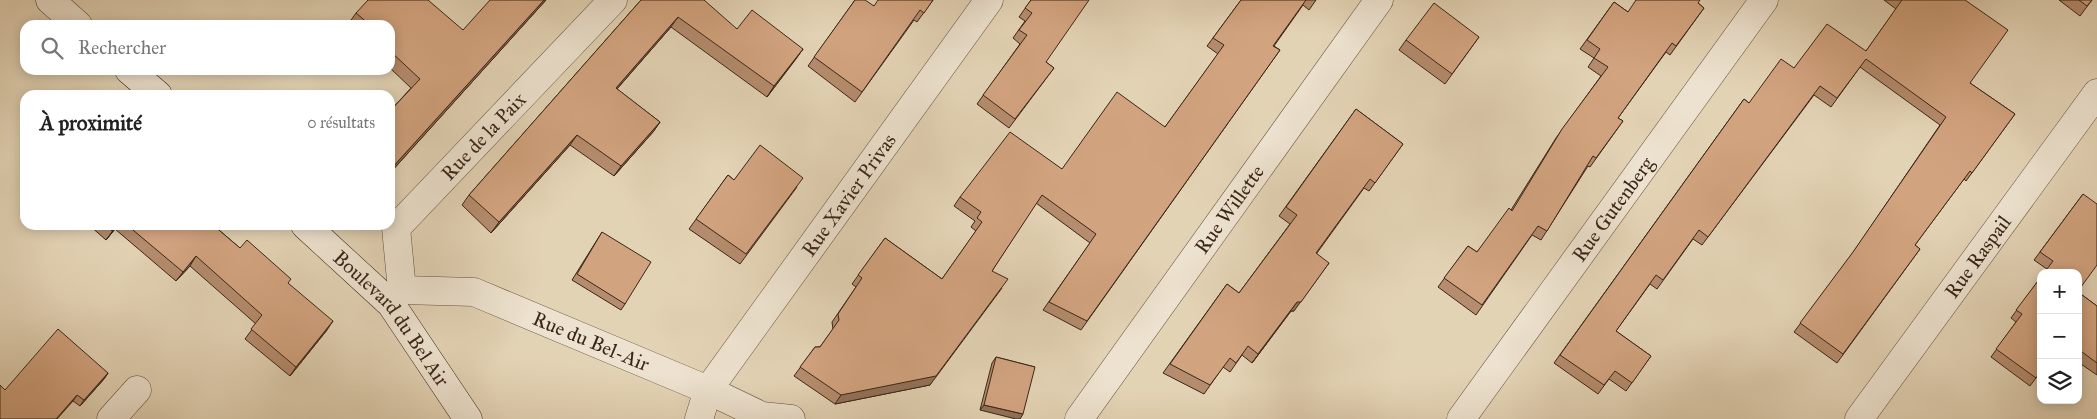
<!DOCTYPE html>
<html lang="fr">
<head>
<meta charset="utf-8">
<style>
	:root { --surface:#fff; --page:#f2f2f2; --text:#222; --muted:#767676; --line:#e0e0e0 }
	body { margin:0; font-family:"IM FELL Great Primer",serif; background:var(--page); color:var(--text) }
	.controls { position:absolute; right:15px; bottom:15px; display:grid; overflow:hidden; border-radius:10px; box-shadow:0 2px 12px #0003 }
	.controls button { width:45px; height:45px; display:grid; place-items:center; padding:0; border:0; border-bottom:1px solid var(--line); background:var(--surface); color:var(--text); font:25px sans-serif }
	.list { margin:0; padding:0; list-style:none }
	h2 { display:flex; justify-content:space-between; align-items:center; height:65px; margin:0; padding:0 20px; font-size:21px }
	h2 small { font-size:16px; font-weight:400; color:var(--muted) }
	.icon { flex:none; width:28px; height:28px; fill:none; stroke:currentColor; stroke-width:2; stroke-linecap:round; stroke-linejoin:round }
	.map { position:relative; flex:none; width:2097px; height:419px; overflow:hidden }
	.search { position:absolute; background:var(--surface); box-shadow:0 2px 12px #0003; left:20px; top:20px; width:375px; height:55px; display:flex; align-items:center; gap:12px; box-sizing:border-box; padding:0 18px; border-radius:15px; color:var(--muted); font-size:19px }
	.panel { position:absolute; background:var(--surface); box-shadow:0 2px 12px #0003; left:20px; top:90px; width:375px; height:140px; border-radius:15px }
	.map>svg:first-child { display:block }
</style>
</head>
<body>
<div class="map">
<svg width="2097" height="419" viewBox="0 0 2097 419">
	<rect width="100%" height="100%" fill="#e3d3b5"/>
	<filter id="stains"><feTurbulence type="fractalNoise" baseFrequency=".004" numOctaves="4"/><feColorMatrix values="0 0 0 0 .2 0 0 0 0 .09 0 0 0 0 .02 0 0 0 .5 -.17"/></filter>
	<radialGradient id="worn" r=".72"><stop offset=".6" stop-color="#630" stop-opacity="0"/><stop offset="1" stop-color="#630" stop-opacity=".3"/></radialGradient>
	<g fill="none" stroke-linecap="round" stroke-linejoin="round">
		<g stroke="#64513f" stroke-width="29">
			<g id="street">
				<path id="s1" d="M402,290l72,2 234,98 54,26 29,3"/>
				<path id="s2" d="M402,290l-6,-62 217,-228"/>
				<polyline points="111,419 137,390"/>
				<path id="s3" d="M699,419l9,-29 281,-390"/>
				<path id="s4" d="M1079,419l300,-419"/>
				<path id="s5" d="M1461,419l303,-419"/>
				<path id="s6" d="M1859,419l238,-326"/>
			</g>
		</g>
		<g stroke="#3a2618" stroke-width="29">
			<g id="secondary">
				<polyline points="50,0 78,25"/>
				<polyline points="129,70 158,95"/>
				<path id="s7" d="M305,225l86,79 77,115"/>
			</g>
		</g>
		<use href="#street" stroke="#ede2cf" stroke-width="28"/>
		<use href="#secondary" stroke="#ede2cf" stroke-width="28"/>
	</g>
	<g fill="#b58c6d" stroke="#3a2618">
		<polygon points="546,0 390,173 390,111 411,88 390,68 390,25 351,25 349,23 356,13 463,30"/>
		<polygon points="641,0 803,49 767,97 671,27 617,89 660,122 653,132 614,176 570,145 491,233 462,205 469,195"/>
		<polygon points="855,0 874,6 933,0 917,22 914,20 855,102 808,66"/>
		<polygon points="1031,0 1046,62 1054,68 1009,128 977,104 1020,44 1013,38 1025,21 1019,17"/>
		<polygon points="1241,0 1316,0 1309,10 1303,5 1274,46 1280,50 1081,330 1043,310 1090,243 1036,203 992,271 930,385 835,404 794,376 815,347 820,347 833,329 832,322 856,287 852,284 885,238 942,279 976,231 971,227 975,221 954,206 960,197 1062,169 1165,127 1218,54 1207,46"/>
		<polygon points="1884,0 1965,0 1970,83 2015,114 1966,181 1964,179 1915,245 1920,249 1837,363 1794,332 1852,254 1940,125 1860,67 1831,107 1814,95 1702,245 1693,239 1657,289 1650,284 1616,331 1651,356 1626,391 1609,379 1598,394 1554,363 1744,99 1749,103 1794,68 1866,51 1896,9"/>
		<polygon points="2059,0 2092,0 2080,16"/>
		<polygon points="1614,2 1628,12 1698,3 1704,8 1670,55 1666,52 1618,118 1623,121 1590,167 1588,166 1541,240 1532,235 1476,315 1438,287 1468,246 1477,252 1511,210 1556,138 1601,76 1588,67 1594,58 1580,49"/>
		<polygon points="1479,37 1445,84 1399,50 1406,40"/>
		<polygon points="1356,109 1403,144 1369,191 1364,188 1317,253 1294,311 1291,311 1252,363 1242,355 1230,372 1223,367 1204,394 1163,373 1227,284 1239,293 1290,224 1279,216"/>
		<polygon points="728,175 734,180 797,187 740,264 689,229"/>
		<polygon points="2083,194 2078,291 2034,260"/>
		<polygon points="89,225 213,225 240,248 288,283 327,330 290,376 245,339 256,324 190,266 176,281 115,229 106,240"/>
		<polygon points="602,232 625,304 621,310 572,280"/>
		<polygon points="2041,277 2041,371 2030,386 1991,357 2016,322 2011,318"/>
		<polygon points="2078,292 2097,306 2097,375 2078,362"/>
		<polygon points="996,357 1035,367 980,410 992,363"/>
		<polygon points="108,373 104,379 80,406 73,401 5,390"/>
	</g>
	<g fill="#937259" stroke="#3a2618">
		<polygon points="544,0 546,0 390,173 390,170"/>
		<polygon points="678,17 671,27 609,98 616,88"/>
		<polygon points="803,49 796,59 767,97 774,86"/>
		<polygon points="660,122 653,132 614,176 621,166"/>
		<polygon points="577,135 570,145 491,233 499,222"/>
		<polygon points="117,225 118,225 115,229 106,240"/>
		<polygon points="196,256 190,266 176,281 183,272"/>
		<polygon points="1329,263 1294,311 1291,311 1252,363 1297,302"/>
		<polygon points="1002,288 930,385 835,404 841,395"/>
		<polygon points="333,321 327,330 290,376 296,367"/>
		<polygon points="108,373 104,379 80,406 84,400"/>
		<polygon points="77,395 73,401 57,419 56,419"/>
		<polygon points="984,405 1023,414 1020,419 1016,419 980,410"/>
	</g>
	<g fill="#d2a37f" stroke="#3a2618">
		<polygon points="368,0 428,0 463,30 490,0 544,0 390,170 390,111 420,79 390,51 390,25 370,25 356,13"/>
		<polygon points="641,0 704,0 737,29 752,10 803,49 774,86 678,17 616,88 660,122 621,166 577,135 499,222 469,195"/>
		<polygon points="855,0 865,0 874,6 878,0 933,0 924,13 920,10 862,92 814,57"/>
		<polygon points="1031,0 1089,0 1046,62 1054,68 1015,119 983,95 1027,35 1019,30 1032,13 1025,8"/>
		<polygon points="1241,0 1306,0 1273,46 1280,50 1087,321 1049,302 1096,234 1042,195 992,271 1008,279 936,376 841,395 800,367 815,347 820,347 839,320 838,314 862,278 858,275 885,238 942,279 982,222 977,218 981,212 960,197 1010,132 1062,169 1117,92 1165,127 1224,45 1213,38"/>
		<polygon points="1636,0 1700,0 1698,3 1704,8 1676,46 1672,43 1618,118 1623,121 1596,158 1593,156 1547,231 1538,226 1482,305 1444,278 1468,246 1477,252 1509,208 1512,211 1562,129 1608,67 1594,58 1600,49 1587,40 1614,2 1628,12"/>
		<polygon points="1902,0 1965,0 2008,30 1970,83 2015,114 1972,173 1970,171 1915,245 1920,249 1843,354 1800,323 1853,252 1946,117 1866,59 1837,98 1820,86 1708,237 1699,230 1663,280 1656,275 1616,331 1651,356 1632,383 1615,371 1604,385 1560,355 1744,99 1749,103 1781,59 1794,68 1827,24 1866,51"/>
		<polygon points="2079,0 2092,0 2087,6"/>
		<polygon points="1434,3 1479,37 1452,74 1406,40"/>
		<polygon points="1356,109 1403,144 1375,183 1370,179 1316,253 1329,263 1301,302 1297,302 1258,354 1248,346 1236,363 1230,358 1210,385 1170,364 1227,284 1239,293 1297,215 1286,207"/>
		<polygon points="760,145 803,178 746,254 696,219 728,175 734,180"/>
		<polygon points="2083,194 2097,204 2097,265 2078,291 2078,273 2044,273 2053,261 2040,252"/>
		<polygon points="106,225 117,225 112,231"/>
		<polygon points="127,225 213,225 240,248 247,240 291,279 288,283 333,321 296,367 251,329 262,315 196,256 183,272"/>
		<polygon points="602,232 651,262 625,304 577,274"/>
		<polygon points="2041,277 2041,370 2036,378 1996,349 2022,314 2016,310"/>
		<polygon points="2078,292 2097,306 2097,363 2078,349"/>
		<polygon points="58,329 108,373 84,400 77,395 56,419 0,419 0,385 5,390"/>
		<polygon points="996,357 1035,367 1023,414 984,405"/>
	</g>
	<g text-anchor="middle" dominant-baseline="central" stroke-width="4" stroke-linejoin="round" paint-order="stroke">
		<g font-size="20" fill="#3a2618" stroke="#ede2cf">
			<text stroke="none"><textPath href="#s2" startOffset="189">Rue de la Paix</textPath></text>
			<text stroke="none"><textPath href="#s3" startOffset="271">Rue Xavier Privas</textPath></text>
			<text stroke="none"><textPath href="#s4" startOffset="258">Rue Willette</textPath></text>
			<text stroke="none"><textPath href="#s5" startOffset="259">Rue Gutenberg</textPath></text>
			<text stroke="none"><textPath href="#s6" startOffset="201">Rue Raspail</textPath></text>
			<text stroke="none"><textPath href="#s7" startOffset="128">Boulevard du Bel Air</textPath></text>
			<text stroke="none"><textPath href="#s1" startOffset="199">Rue du Bel-Air</textPath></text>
		</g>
	</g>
	<rect width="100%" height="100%" filter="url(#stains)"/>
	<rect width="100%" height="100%" fill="url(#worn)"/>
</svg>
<div class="controls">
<button>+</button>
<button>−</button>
<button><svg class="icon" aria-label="layers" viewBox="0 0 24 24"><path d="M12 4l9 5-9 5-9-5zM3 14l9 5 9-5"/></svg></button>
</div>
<div class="search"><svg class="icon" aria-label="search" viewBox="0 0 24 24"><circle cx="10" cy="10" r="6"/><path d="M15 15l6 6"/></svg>Rechercher</div>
<section class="panel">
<h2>À proximité<small>0 résultats</small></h2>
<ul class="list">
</ul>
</section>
</div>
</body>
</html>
